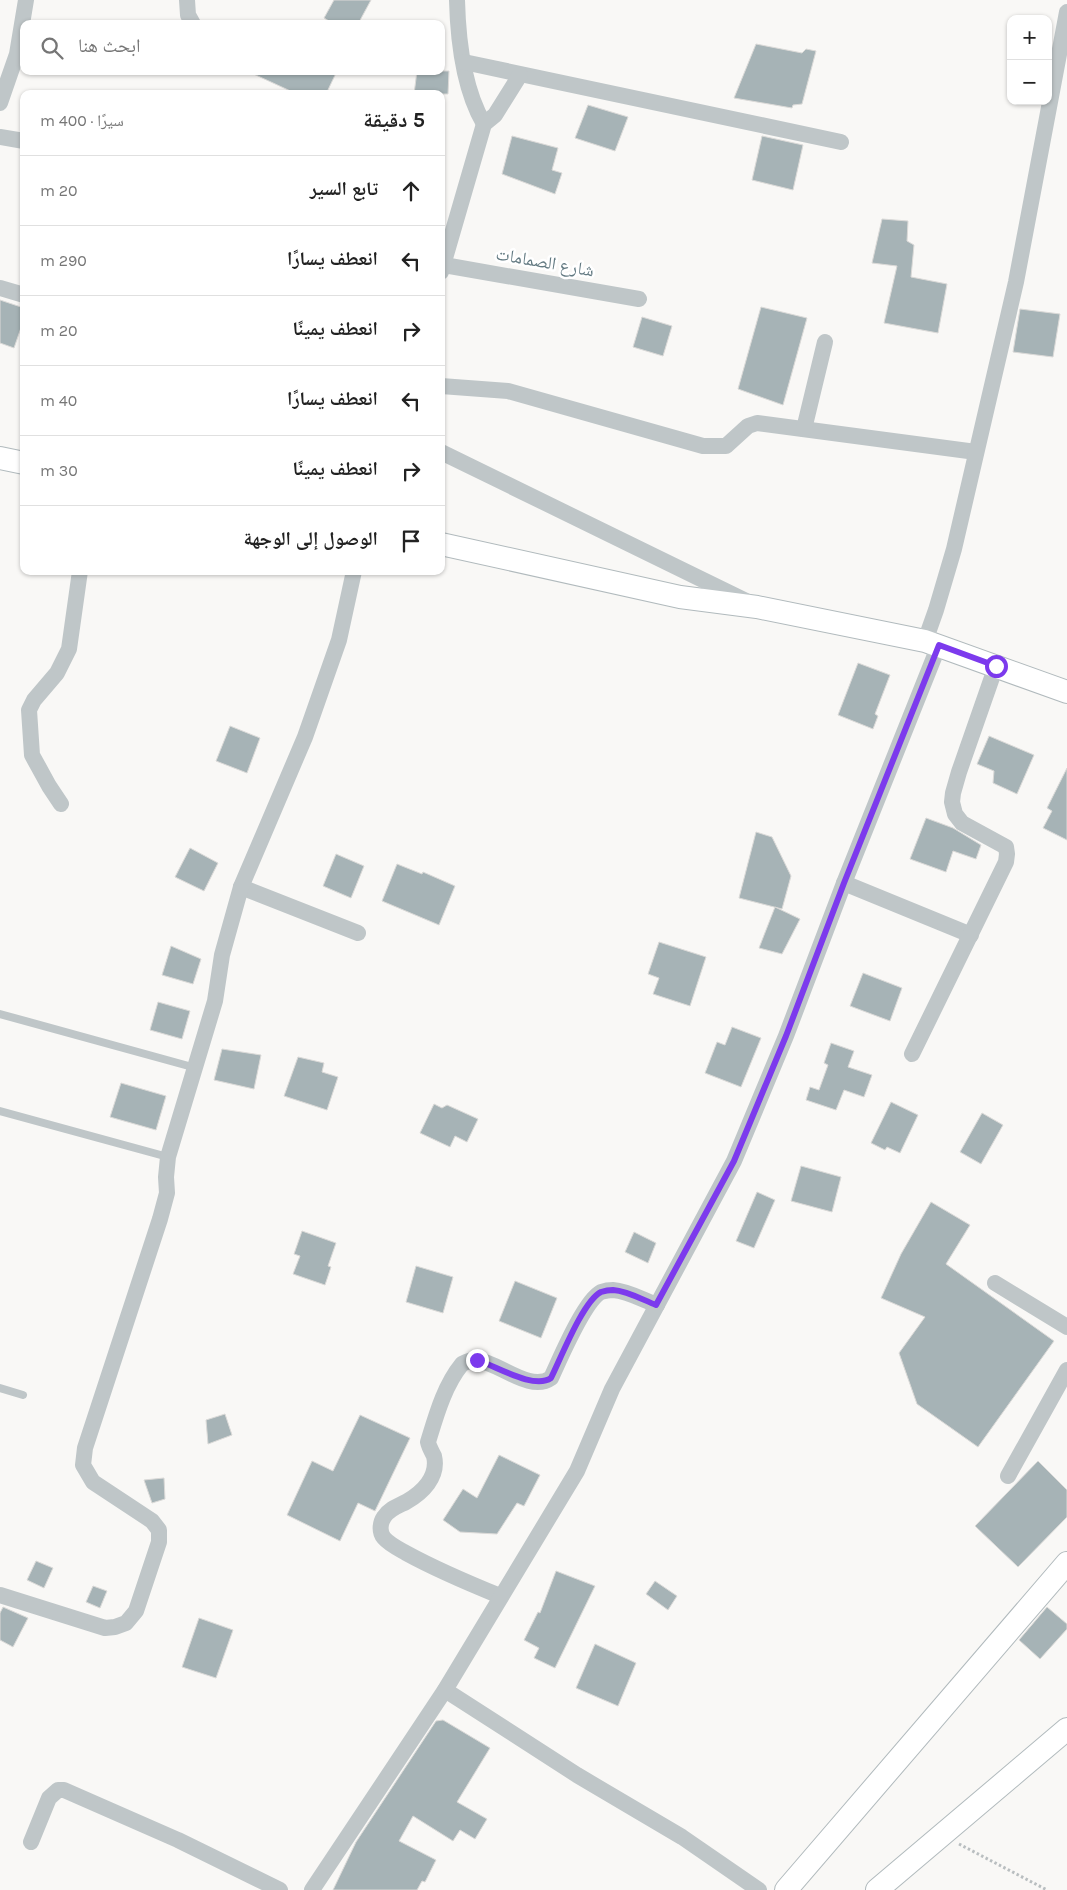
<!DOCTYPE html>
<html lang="ar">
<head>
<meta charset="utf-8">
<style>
	:root { --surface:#fff; --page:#f2f2f2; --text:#222; --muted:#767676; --line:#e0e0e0 }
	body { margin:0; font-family:Karla,"Noto Naskh Arabic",sans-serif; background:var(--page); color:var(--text); direction:rtl }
	.controls { position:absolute; right:15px; top:15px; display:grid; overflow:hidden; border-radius:10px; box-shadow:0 1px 4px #0004 }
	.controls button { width:45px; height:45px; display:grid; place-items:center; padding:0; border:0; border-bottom:1px solid var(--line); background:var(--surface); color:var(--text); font:25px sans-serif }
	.stop { position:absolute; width:15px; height:15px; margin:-11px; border:4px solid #7c3aed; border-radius:50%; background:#fff }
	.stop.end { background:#7c3aed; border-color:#fff; box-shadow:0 1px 5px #0008 }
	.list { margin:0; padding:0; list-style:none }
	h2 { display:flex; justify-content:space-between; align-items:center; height:65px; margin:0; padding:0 20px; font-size:21px }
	h2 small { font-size:16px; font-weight:400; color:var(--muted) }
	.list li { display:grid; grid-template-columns:32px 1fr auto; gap:15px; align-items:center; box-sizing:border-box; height:70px; padding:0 20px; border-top:1px solid var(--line) }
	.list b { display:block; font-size:19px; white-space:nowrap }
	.list em { font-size:16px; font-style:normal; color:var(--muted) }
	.icon { flex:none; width:28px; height:28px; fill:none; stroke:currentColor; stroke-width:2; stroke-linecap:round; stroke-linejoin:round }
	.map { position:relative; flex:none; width:1067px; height:1890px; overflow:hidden; direction:ltr }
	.search { position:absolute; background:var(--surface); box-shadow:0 1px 4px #0004; left:20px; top:20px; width:425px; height:55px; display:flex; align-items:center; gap:12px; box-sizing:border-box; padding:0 18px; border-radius:10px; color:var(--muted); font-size:19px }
	.panel { position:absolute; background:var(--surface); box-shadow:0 1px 4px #0004; left:20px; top:90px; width:425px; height:485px; border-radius:10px; direction:rtl }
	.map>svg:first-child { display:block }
</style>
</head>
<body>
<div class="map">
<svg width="1067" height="1890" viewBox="0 0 1067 1890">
	<rect width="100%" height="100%" fill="#f9f8f6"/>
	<g fill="#a6b3b6" stroke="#dbdad8">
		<polygon points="334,0 371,0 358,24 334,24 324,18"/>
		<polygon points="756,44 802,53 806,49 816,51 802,104 793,105 792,108 734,98"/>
		<polygon points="247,71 337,71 326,94 297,94"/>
		<polygon points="417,71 449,71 448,94 414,94"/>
		<polygon points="588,105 628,117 615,151 575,138"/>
		<polygon points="512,136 558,148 552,170 562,173 555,194 502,174"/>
		<polygon points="762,136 803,145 793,190 752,180"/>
		<polygon points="882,219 908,221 907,241 914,245 911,277 947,284 938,333 884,323 897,266 872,263"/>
		<polygon points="0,300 24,308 24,319 14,348 0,343"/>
		<polygon points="761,307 807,318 783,405 738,389"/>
		<polygon points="1020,309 1060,314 1053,357 1013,352"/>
		<polygon points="642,317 672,326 663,356 633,347"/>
		<polygon points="858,663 890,675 875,714 878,716 873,729 838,715"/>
		<polygon points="230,726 260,738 247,773 216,761"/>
		<polygon points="989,736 1034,755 1017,794 993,783 994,771 977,764"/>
		<polygon points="1067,768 1067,840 1043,828 1052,811 1047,808"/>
		<polygon points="926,818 953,828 981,845 976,859 953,851 946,872 910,859"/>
		<polygon points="756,832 772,837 791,876 782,909 739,898"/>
		<polygon points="190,848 218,863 204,891 175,877"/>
		<polygon points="336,854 364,866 351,898 323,886"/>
		<polygon points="397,864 422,874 423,872 455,886 439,925 382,901"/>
		<polygon points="775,907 800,919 782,954 759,948"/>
		<polygon points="659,942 706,957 690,1006 653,994 659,978 648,974"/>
		<polygon points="171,946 201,959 193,984 162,975"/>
		<polygon points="863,973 902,988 890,1021 850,1006"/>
		<polygon points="158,1002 190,1011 182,1039 150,1030"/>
		<polygon points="732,1027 761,1038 741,1087 705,1073 717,1042 725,1045"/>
		<polygon points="831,1043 854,1051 848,1067 872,1075 864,1097 844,1090 836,1110 806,1100 810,1087 819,1090 828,1065 824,1063"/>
		<polygon points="222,1049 261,1055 254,1089 214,1080"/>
		<polygon points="298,1057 324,1063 322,1072 338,1077 327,1110 284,1096"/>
		<polygon points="121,1083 166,1096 156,1130 110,1117"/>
		<polygon points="891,1102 918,1115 900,1153 887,1147 885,1150 871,1143"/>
		<polygon points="434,1104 442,1108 447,1105 478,1119 467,1142 455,1136 450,1147 420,1133"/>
		<polygon points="982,1113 1003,1125 981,1164 960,1152"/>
		<polygon points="801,1166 841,1177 832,1212 791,1201"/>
		<polygon points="757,1192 775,1200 754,1248 736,1241"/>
		<polygon points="931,1202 970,1225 946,1264 1054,1341 978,1447 917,1404 899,1353 925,1317 881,1298 901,1254"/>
		<polygon points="302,1231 336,1243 328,1266 331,1267 325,1285 293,1274 300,1256 294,1254"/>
		<polygon points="634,1232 656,1243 648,1263 625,1252"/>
		<polygon points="416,1266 453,1277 443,1313 406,1302"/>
		<polygon points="515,1281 557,1298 541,1338 499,1321"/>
		<polygon points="225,1414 232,1435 208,1444 206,1420"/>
		<polygon points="360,1415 410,1438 375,1511 358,1503 340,1541 287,1515 312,1461 333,1471"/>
		<polygon points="499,1455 540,1475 524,1506 517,1503 497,1534 460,1532 443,1520 463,1489 477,1498"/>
		<polygon points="1038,1461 1067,1490 1067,1517 1018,1567 975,1526"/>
		<polygon points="164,1478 165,1499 152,1503 144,1480"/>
		<polygon points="36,1561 53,1568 44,1588 27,1580"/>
		<polygon points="556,1571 595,1586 555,1668 534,1658 539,1648 524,1640 538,1612 540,1613"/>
		<polygon points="655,1581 677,1596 668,1610 646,1594"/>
		<polygon points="93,1586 107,1591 100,1608 86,1602"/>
		<polygon points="3,1607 28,1618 13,1647 0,1640 0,1613"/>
		<polygon points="1047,1607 1067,1624 1067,1629 1040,1659 1019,1640"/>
		<polygon points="199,1618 233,1630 216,1678 182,1667"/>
		<polygon points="595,1644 636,1663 618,1706 576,1688"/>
		<polygon points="443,1720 490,1748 457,1802 487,1819 475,1839 460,1830 453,1841 413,1816 399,1841 436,1860 425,1882 422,1881 417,1890 333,1890 356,1842 436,1721"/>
	</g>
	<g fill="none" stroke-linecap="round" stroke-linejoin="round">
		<g stroke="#b1babd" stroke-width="24">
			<g id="secondary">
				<polyline points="0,458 24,463"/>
				<polyline points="441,544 680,597 757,607 925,641 1067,692"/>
				<polyline points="786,1890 1067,1563"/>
				<polyline points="877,1890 1067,1729"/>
			</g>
		</g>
		<polyline stroke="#b9bec0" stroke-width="3" stroke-dasharray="2.5 2.5" stroke-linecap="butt" points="959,1844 1047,1890"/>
		<g stroke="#bfc6c8" stroke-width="8">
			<polyline points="0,1014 196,1068"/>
			<polyline points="0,1111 168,1157"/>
			<polyline points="0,1388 23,1395"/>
		</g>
		<g stroke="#bfc6c8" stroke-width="16">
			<polyline points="187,0 188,15 193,24"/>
			<path d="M457,0c1,41 6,88 27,124"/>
			<polyline points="464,62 841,142"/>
			<polyline points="0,103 17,54 26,0"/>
			<polyline points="0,137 24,141"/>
			<polyline points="444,265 639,299"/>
			<polyline points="441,272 484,124 495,115 520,75"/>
			<polyline points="0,288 24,295"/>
			<polyline points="441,386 508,391 703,446 726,446 748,426 757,423 976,452"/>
			<polyline points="804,429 825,342"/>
			<polyline points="441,452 746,601"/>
			<polyline points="925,641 936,610 954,549 1016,282 1067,12"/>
			<polyline points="61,804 49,786 32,755 29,710 34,700 57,673 69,649 80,571"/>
			<polyline points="844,883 971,935"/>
			<polyline points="241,887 358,933"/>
			<polyline points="912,1054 1006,862 1007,854 1006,847 962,823 955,814 952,802 953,793 959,772 996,666"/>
			<polyline points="995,1283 1067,1327"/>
			<polyline points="1008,1476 1067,1370"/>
			<polyline points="0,1595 105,1628 115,1627 126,1623 136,1611 159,1542 159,1530 152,1521 93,1482 83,1465 85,1448 160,1219 167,1193 166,1177 168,1157 215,1001 222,955 241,887 305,737 339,640 354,571"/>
			<path d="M500,1596c-32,-13 -63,-26 -94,-43 -7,-4 -17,-9 -22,-15 -5,-6 -4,-15 0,-21 5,-8 14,-11 22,-15 16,-9 33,-25 28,-46 -2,-4 -5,-9 -6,-14 8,-26 16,-56 34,-78 4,-2 10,-5 15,-4 21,2 53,33 74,18 9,-19 33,-77 50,-86 3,-1 9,-2 12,-2 15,1 30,10 44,15"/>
			<polyline points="445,1690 577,1775 682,1837 759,1890"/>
			<polyline points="31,1842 49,1798 58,1790 64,1790 178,1840 280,1890"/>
			<polyline points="312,1890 445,1690 577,1471 612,1389 734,1161 786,1036 844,883 939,645"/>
		</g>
		<use href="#secondary" stroke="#fff" stroke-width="22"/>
	</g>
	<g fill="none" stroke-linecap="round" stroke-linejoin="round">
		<path stroke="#7c3aed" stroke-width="6" d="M477,1360c19,6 57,30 74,18 10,-20 32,-77 50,-86 3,-1 9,-2 12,-2 15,1 30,10 43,15l78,-144 52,-125 58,-153 95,-238 57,21"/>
	</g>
	<g text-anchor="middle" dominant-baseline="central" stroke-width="5" stroke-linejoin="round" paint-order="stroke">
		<g font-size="18" fill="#637a82" stroke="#fff">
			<text transform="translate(545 262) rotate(10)">شارع الصمامات</text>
		</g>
	</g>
</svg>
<div class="controls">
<button>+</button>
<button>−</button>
</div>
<div class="stop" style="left:996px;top:666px"></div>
<div class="stop end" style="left:477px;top:1360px"></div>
<div class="search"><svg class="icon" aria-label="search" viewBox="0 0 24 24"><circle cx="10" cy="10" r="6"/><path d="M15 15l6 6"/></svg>ابحث هنا</div>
<section class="panel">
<h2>5 دقيقة<small>سيرًا · 400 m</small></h2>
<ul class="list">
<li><svg class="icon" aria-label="ahead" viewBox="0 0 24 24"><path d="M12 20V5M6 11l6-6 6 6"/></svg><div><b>تابع السير</b></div><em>20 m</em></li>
<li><svg class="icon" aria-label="left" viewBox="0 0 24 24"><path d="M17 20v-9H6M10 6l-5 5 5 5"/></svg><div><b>انعطف يسارًا</b></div><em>290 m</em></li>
<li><svg class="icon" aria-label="right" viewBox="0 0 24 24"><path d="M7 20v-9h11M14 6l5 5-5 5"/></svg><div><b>انعطف يمينًا</b></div><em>20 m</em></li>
<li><svg class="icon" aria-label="left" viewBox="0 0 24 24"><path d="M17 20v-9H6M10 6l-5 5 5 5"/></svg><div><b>انعطف يسارًا</b></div><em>40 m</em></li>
<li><svg class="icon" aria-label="right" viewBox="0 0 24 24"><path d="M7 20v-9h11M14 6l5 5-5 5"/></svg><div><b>انعطف يمينًا</b></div><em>30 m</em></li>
<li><svg class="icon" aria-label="arrive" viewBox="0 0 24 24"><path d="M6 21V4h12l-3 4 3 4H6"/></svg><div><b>الوصول إلى الوجهة</b></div></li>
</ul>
</section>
</div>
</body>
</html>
